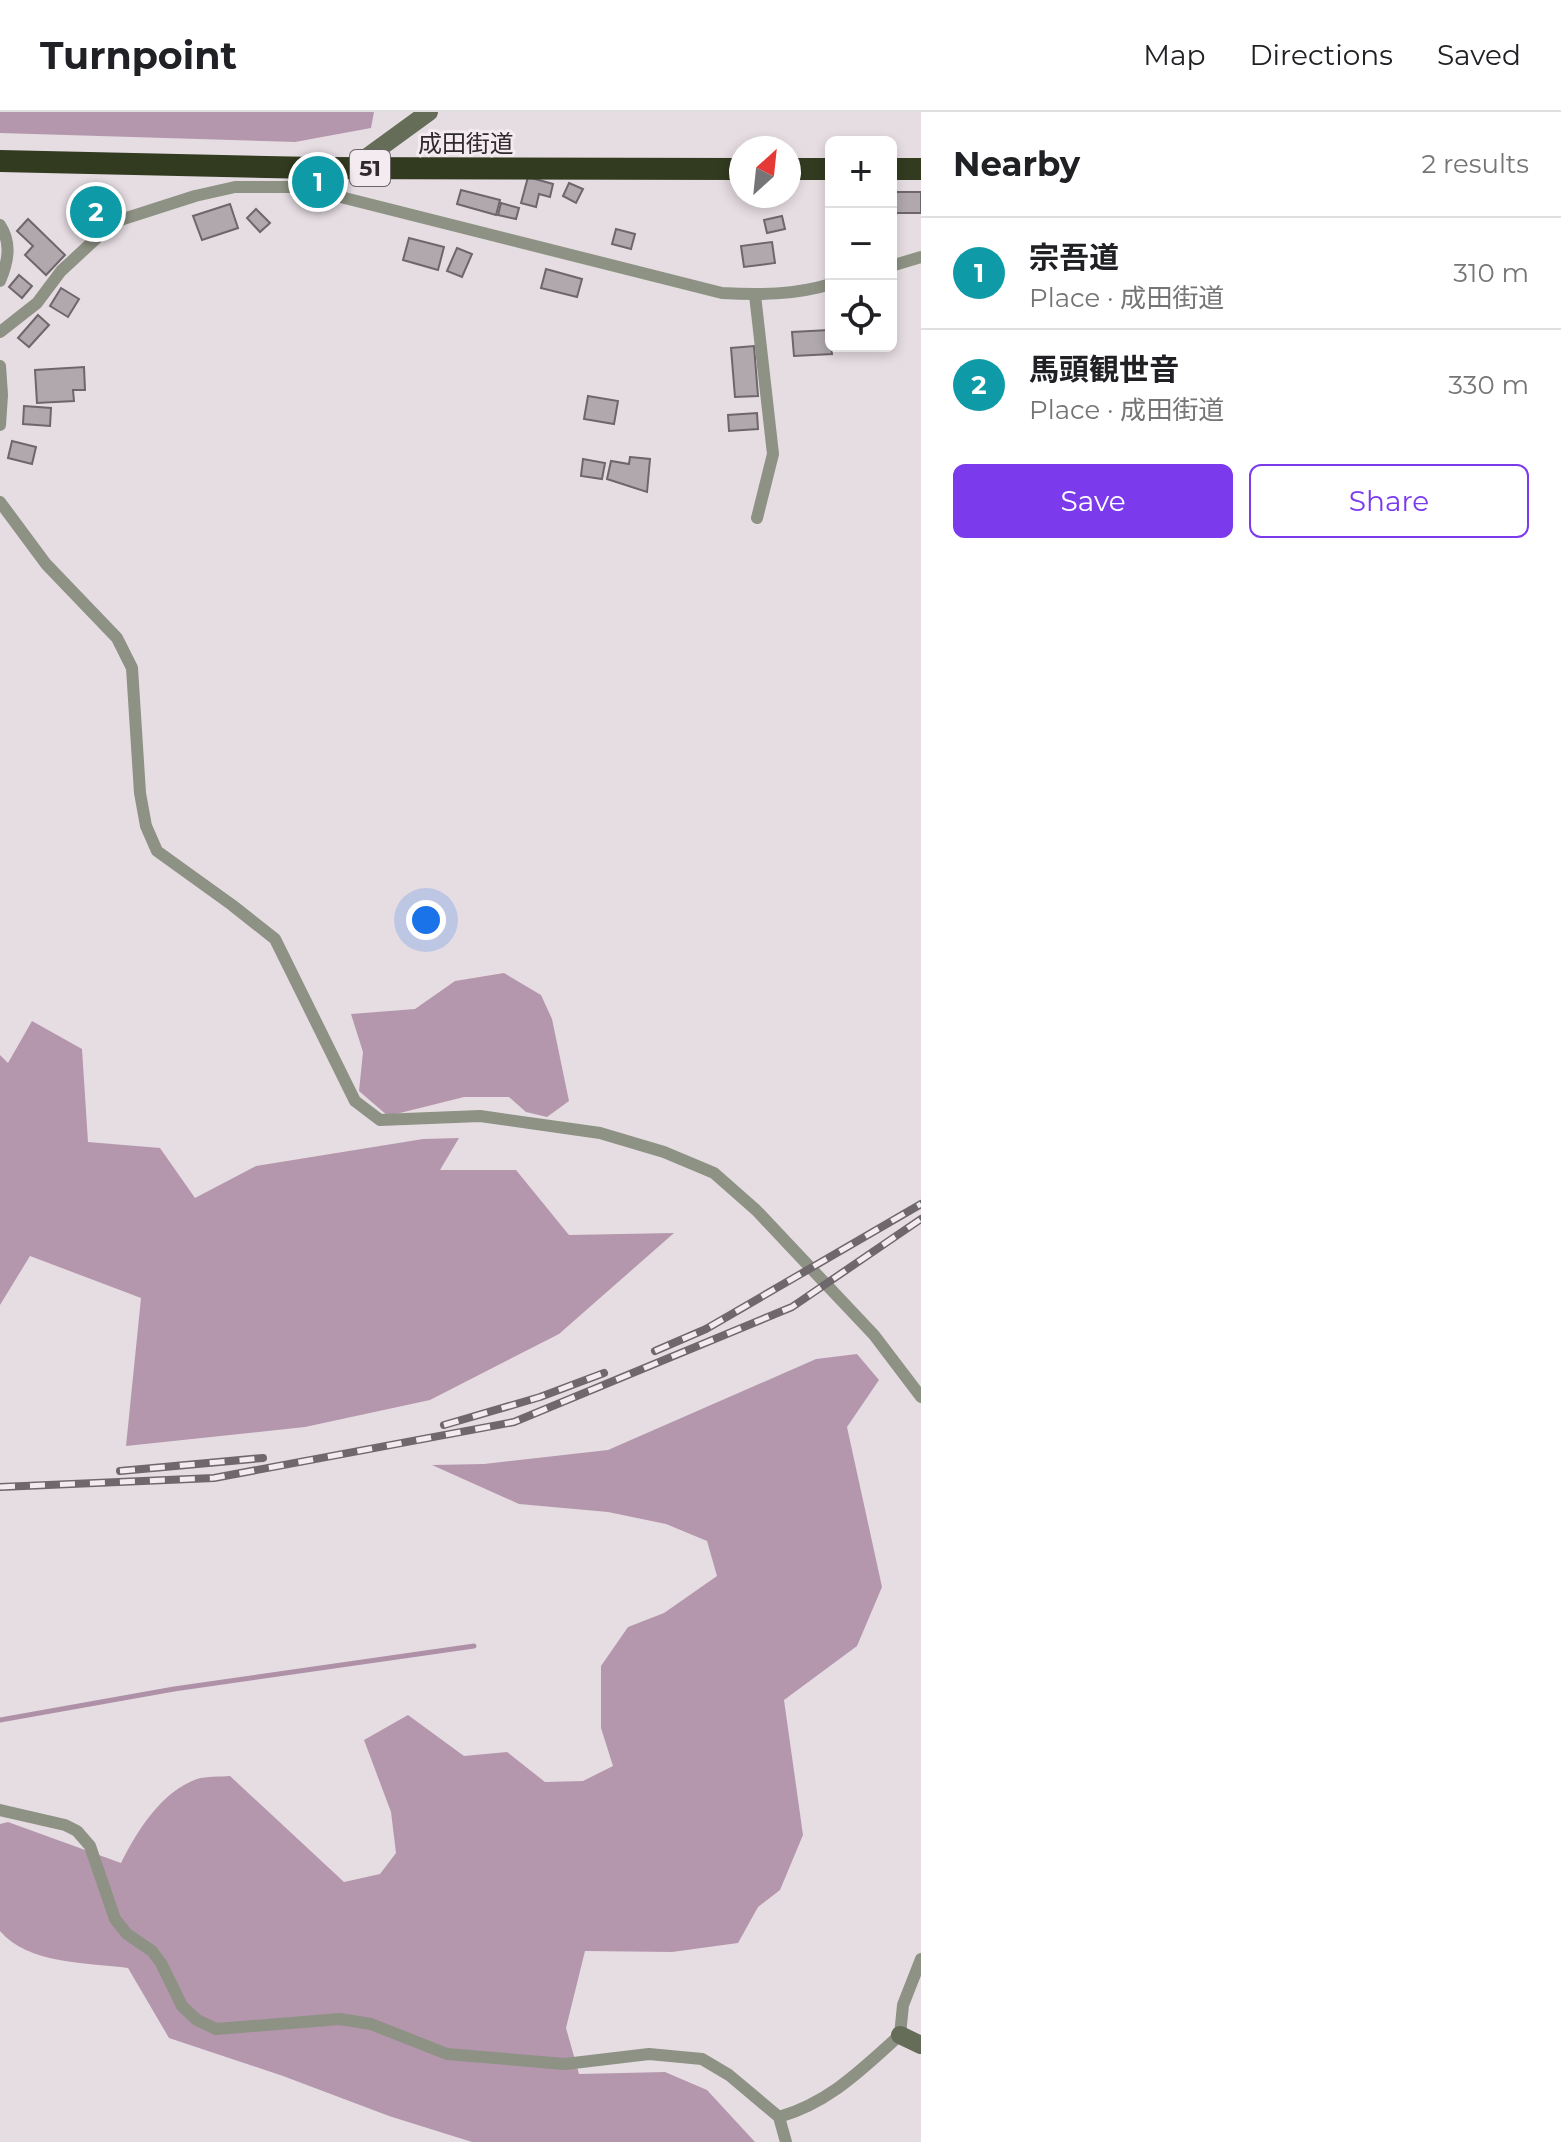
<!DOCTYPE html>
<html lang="en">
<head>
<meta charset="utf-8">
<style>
	:root { --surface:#fff; --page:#f6f6f6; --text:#202124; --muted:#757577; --line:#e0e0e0; --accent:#7c3aed }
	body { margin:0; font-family:Montserrat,"Noto Sans JP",sans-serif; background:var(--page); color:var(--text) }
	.controls { position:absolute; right:24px; top:24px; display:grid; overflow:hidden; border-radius:12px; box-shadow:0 4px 12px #0003 }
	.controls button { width:72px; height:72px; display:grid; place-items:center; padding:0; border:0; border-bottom:2px solid var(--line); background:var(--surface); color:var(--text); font:40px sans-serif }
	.compass { position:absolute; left:729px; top:24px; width:72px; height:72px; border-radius:50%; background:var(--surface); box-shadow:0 4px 12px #0003; rotate:27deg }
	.you { position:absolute; left:426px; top:808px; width:28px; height:28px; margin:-20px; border:6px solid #fff; border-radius:50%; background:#1a73e8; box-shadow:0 0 0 12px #1a73e833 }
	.badge { display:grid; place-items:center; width:52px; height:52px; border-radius:50%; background:var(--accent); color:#fff; font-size:26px; font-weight:700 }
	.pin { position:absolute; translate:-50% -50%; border:4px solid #fff; box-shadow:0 2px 8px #0006 }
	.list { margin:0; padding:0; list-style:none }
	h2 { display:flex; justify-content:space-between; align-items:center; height:104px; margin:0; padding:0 32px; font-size:34px }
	h2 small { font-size:26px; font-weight:400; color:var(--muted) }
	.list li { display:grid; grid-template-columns:52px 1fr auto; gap:24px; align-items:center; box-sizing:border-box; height:112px; padding:0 32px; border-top:2px solid var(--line) }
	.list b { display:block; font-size:30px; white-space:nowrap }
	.list p { margin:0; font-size:26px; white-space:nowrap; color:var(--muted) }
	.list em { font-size:26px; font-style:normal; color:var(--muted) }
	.actions { display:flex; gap:16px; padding:24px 32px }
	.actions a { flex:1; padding:18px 0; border:2px solid var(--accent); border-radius:12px; text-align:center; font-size:28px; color:var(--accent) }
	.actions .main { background:var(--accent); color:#fff }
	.icon { flex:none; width:44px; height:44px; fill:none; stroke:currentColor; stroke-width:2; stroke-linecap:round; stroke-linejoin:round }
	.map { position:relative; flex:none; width:921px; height:2030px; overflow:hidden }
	header { display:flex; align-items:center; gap:48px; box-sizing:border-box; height:112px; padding:0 40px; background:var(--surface); border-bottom:2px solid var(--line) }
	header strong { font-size:38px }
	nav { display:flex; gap:44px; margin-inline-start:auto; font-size:28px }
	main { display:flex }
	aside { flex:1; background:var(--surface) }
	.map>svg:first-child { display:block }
</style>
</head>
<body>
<header>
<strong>Turnpoint</strong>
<nav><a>Map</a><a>Directions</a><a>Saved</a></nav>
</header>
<main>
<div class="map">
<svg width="921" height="2030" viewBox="0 0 921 2030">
	<rect width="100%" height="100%" fill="#e6dde3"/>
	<g fill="#b597ad">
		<polygon points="0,0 374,0 371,16 295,30 0,21"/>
		<polygon points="504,861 541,883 552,907 569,989 547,1005 526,1000 509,985 464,985 388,1004 359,979 363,940 351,902 415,897 455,869"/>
		<polygon points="32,909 82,937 88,1030 160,1036 195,1086 256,1054 423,1027 459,1026 440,1058 516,1058 569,1123 674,1121 559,1222 430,1288 305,1315 126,1334 141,1186 30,1144 0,1193 0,943 8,951"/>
		<path d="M857,1242l22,26 -32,47 35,160 -25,59 -73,54 19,135 -23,55 -22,17 -20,36 -66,9 -87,-1 -19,77 13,46 86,-2 42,18 48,52h-283l-83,-26 -106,-40 -114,-38 -41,-70c-39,-5 -101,-4 -128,-37v-107l8,-2 113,41c16,-32 40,-71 76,-84 10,-3 23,-2 33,-3l114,106 36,-8 16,-21 -5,-41 -27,-72 44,-25 56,41 43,-4 38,30 38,-1 30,-15 -12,-38v-62l27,-39 36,-14 53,-37 -10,-35 -41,-17 -58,-12 -89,-8 -87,-39 52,-1 124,-14 208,-91z"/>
	</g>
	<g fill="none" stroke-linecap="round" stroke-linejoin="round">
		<polyline stroke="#af91a7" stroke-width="5" points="0,1608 174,1577 474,1534"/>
	</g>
	<g fill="#b0a8ad" stroke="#6d666b" stroke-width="2">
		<polygon points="528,65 553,72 550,85 539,82 536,95 521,91"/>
		<polygon points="569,71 583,77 576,91 563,84"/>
		<polygon points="461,78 500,88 496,103 457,92"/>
		<rect x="892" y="80" width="29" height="21"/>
		<polygon points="501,91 519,96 516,107 498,103"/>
		<polygon points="230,92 238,116 202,128 193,104"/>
		<polygon points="256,97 270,111 260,120 247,106"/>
		<polygon points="782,104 785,117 767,121 764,108"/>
		<polygon points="28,107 65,143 46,163 25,143 33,134 17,119"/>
		<polygon points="616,117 635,122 631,137 612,132"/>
		<polygon points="409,126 444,135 438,158 403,148"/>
		<polygon points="772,130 775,151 744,155 741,134"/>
		<polygon points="457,136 472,142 462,165 447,159"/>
		<polygon points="546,157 582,167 577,185 541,176"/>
		<polygon points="19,163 32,174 22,186 9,175"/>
		<polygon points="61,176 79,187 68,205 50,194"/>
		<polygon points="38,203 49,213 29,235 18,226"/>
		<polygon points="829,218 832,242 794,244 792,220"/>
		<polygon points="754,234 758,284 735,285 731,236"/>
		<polygon points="84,255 85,278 73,278 74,289 37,291 35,258"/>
		<polygon points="588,284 618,289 614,312 584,307"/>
		<polygon points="24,294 51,296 50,314 23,312"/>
		<polygon points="757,301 758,317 729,319 728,303"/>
		<polygon points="12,329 36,335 32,352 8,346"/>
		<polygon points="630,345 650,347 647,380 607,367 611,349 629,352"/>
		<polygon points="583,347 605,351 602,367 581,364"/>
	</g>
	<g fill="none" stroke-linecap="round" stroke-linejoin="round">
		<g stroke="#8d9284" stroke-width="12">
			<path d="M0,113c12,18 8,37 0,56"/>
			<polyline points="891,154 921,145"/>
			<polyline points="755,183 773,342 757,406"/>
			<path d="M0,220l37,-29 24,-32 53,-49 81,-26 40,-9h66l421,106c37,2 73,2 109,-9"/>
			<polyline points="0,254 2,283 0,313"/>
			<polyline points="0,390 46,452 117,526 132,556 140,681 146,714 157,739 232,793 275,827 355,989 380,1008 480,1004 600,1021 664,1040 714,1061 756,1098 874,1223 921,1285"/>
			<polyline points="0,1698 65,1713 77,1719 90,1734 115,1807 127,1822 152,1839 161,1851 182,1894 197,1908 216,1917 340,1907 371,1912 447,1942 565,1952 649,1942 702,1947 729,1963 779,2005 786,2030"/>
			<path d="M779,2005c51,-15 82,-47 121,-82l3,-30 18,-46"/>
		</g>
		<g stroke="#656c58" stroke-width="18">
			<polyline points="352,56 429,0"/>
			<polyline points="900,1923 921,1933"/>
		</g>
		<g stroke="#323b20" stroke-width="22">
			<polyline points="0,49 315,56 741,57"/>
			<polyline points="789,57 831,57"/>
			<polyline points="891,57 921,57"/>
		</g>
		<g stroke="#6e686c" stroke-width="8">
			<g id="rail">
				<polyline points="655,1239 706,1217 921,1092"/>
				<polyline points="444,1313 540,1285 604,1261"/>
				<polyline points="120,1359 263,1346"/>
				<polyline points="0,1375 214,1366 514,1310 792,1195 921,1107"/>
			</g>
		</g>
		<use href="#rail" stroke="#f3ebf0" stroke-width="5" stroke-dasharray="15" stroke-linecap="butt"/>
	</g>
	<g text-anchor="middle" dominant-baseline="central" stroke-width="6" stroke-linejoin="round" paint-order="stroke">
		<rect fill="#f3ebf0" stroke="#696468" stroke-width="2" x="350" y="38" width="40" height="36" rx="6"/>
		<g font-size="22" font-weight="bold" fill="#2e2a2d">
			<text x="370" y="56">51</text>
		</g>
		<g font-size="24" fill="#2e2a2d" stroke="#f3ebf0">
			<text x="466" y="31">成田街道</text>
		</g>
	</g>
</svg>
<div class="controls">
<button>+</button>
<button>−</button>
<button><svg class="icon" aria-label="locate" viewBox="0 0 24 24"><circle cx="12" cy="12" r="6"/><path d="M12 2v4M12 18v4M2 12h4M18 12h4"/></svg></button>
</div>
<svg class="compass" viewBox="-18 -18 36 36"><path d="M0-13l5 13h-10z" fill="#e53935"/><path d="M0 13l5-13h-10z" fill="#757577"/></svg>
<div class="you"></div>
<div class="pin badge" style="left:318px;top:70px;background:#0f9aa8">1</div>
<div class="pin badge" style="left:96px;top:100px;background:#0f9aa8">2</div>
</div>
<aside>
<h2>Nearby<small>2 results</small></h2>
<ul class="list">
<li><span class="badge" style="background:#0f9aa8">1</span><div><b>宗吾道</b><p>Place · 成田街道</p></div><em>310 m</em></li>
<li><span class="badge" style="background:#0f9aa8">2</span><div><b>馬頭観世音</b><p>Place · 成田街道</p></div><em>330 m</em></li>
</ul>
<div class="actions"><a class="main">Save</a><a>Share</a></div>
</aside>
</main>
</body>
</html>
